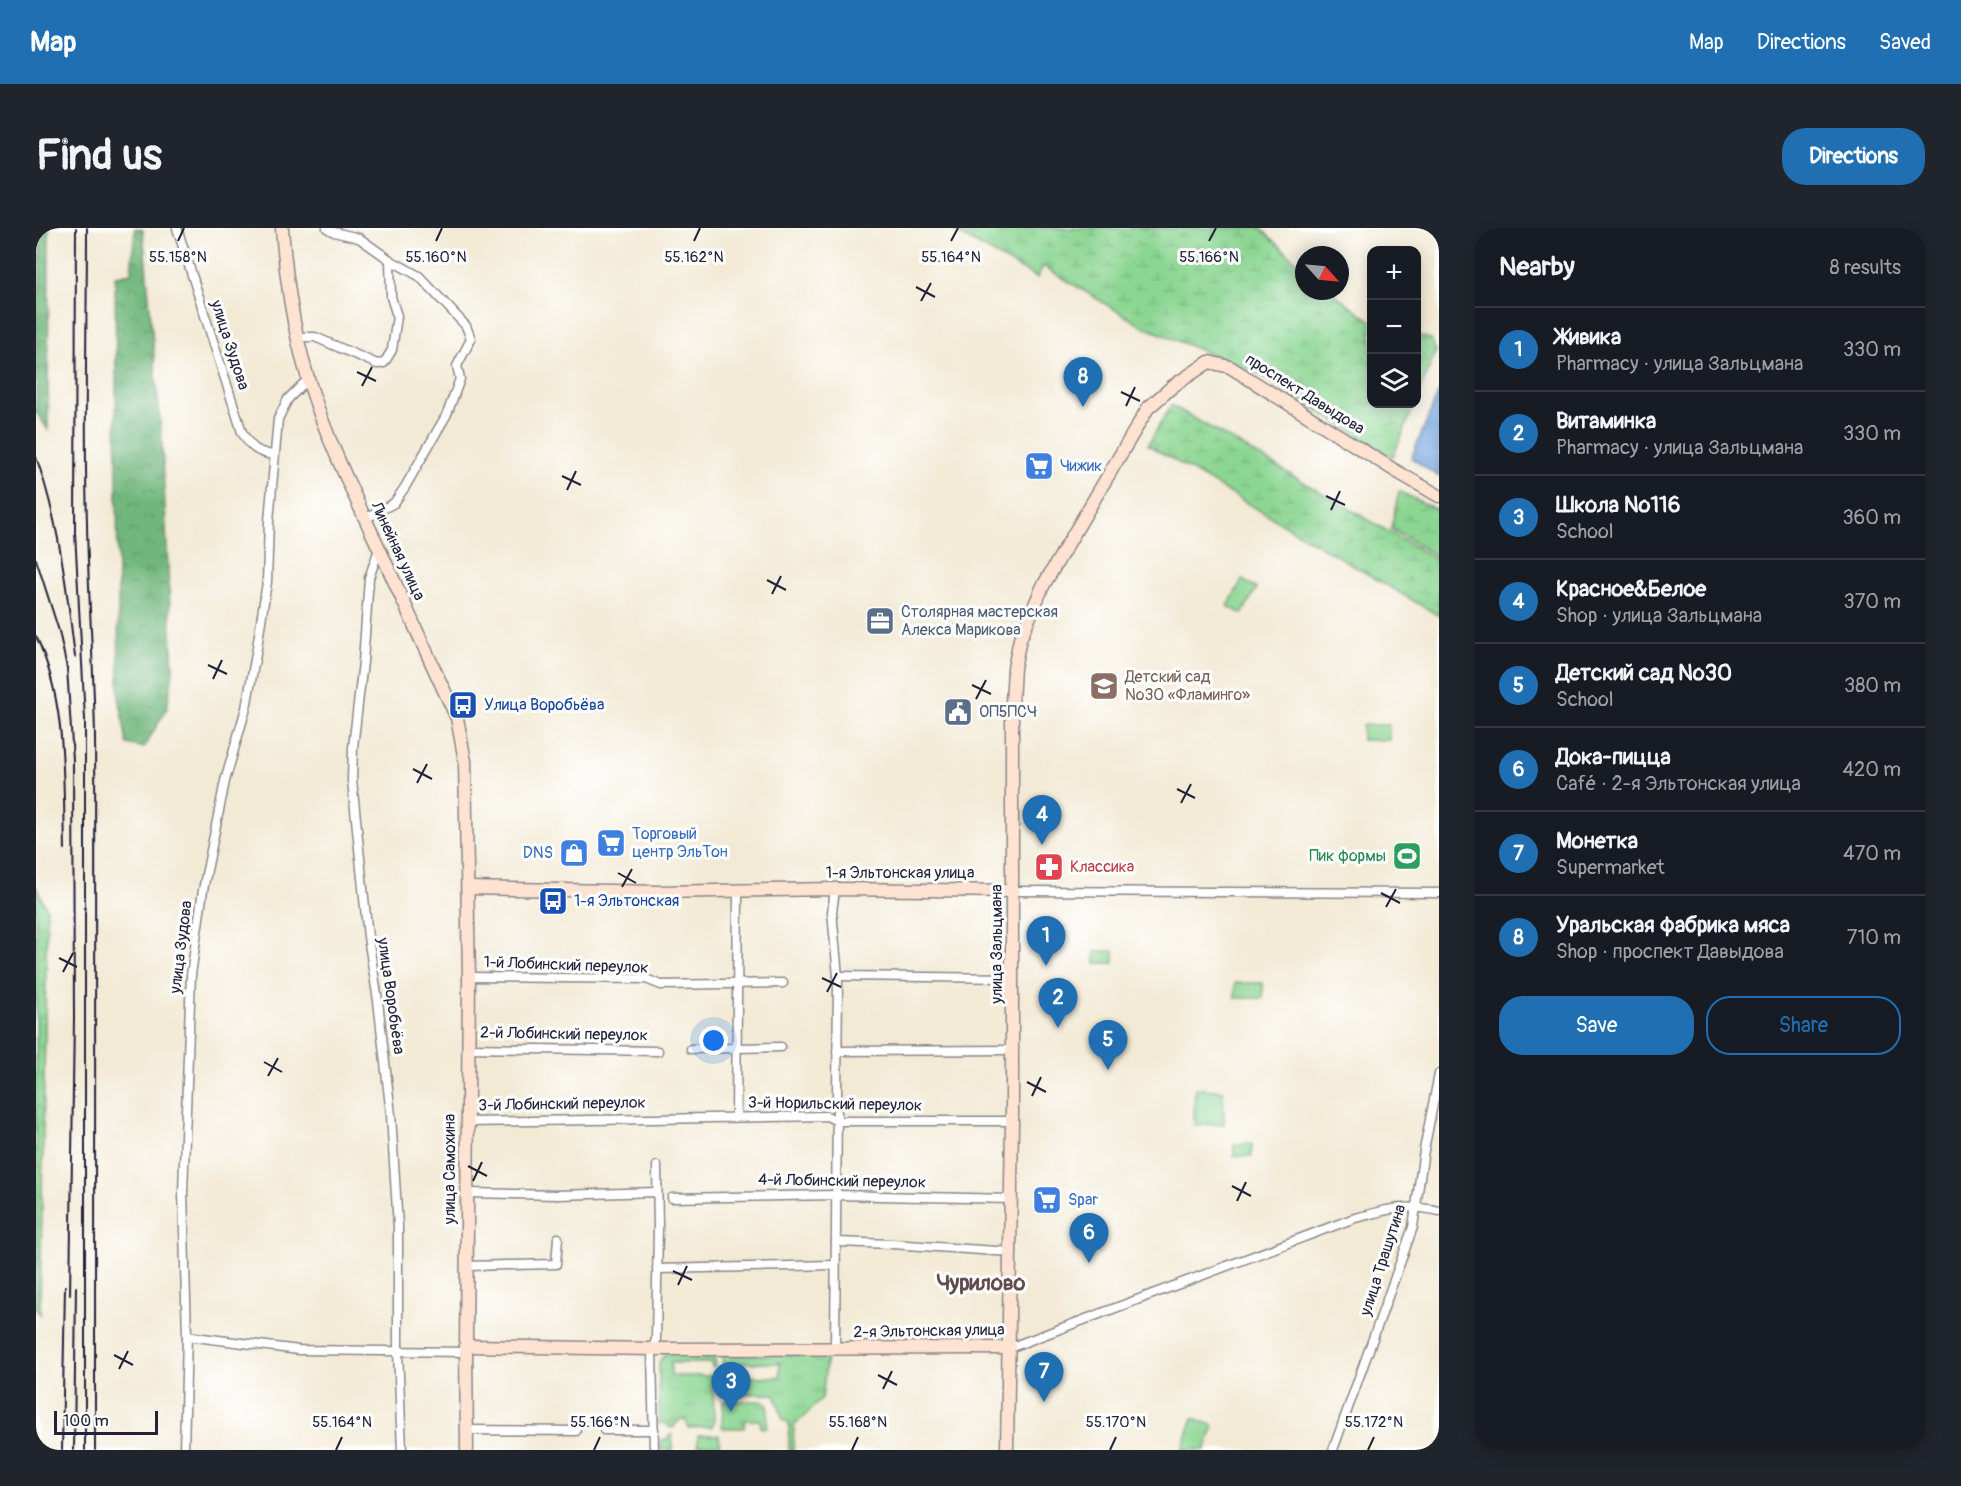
<!DOCTYPE html>
<html lang="en">
<head>
<meta charset="utf-8">
<style>
	:root { --surface:#171b24; --page:#20242c; --text:#f1f3f6; --muted:#9ea1a6; --line:#363941; --accent:#1f6fb2 }
	body { margin:0; font-family:Pangolin,sans-serif; background:var(--page); color:var(--text) }
	.controls { position:absolute; right:18px; top:18px; display:grid; overflow:hidden; border-radius:12px; box-shadow:0 3px 15px #0003 }
	.controls button { width:54px; height:54px; display:grid; place-items:center; padding:0; border:0; border-bottom:2px solid var(--line); background:var(--surface); color:var(--text); font:30px sans-serif }
	.compass { position:absolute; left:1259px; top:18px; width:54px; height:54px; border-radius:50%; background:var(--surface); box-shadow:0 3px 15px #0003; rotate:117deg }
	.scale { position:absolute; left:18px; bottom:15px; width:104px; box-sizing:border-box; padding-left:6px; border:3px solid #22223b; border-top:0; font-size:16px; line-height:21px; white-space:nowrap; color:#22223b; -webkit-text-stroke:4px #fff; paint-order:stroke }
	.you { position:absolute; left:678px; top:813px; width:21px; height:21px; margin:-15px; border:4px solid #fff; border-radius:50%; background:#1a73e8; box-shadow:0 0 0 9px #1a73e833 }
	.badge { display:grid; place-items:center; width:39px; height:39px; border-radius:50%; background:var(--accent); color:#fff; font-size:20px; font-weight:700 }
	.pin { position:absolute; translate:-50% -50px; filter:drop-shadow(0 2px 3px #0008) }
	.pin::after { content:''; position:absolute; top:32px; width:21px; height:18px; background:inherit; clip-path:polygon(0 0,100% 0,50% 100%) }
	.list { margin:0; padding:0; list-style:none }
	h2 { display:flex; justify-content:space-between; align-items:center; height:78px; margin:0; padding:0 24px; font-size:26px }
	h2 small { font-size:20px; font-weight:400; color:var(--muted) }
	.list li { display:grid; grid-template-columns:39px 1fr auto; gap:18px; align-items:center; box-sizing:border-box; height:84px; padding:0 24px; border-top:2px solid var(--line) }
	.list b { display:block; font-size:22px; white-space:nowrap }
	.list p { margin:0; font-size:20px; white-space:nowrap; color:var(--muted) }
	.list em { font-size:20px; font-style:normal; color:var(--muted) }
	.actions { display:flex; gap:12px; padding:18px 24px }
	.actions a { flex:1; padding:14px 0; border:2px solid var(--accent); border-radius:24px; text-align:center; font-size:21px; color:var(--accent) }
	.actions .main { background:var(--accent); color:#fff }
	.icon { flex:none; width:33px; height:33px; fill:none; stroke:currentColor; stroke-width:2; stroke-linecap:round; stroke-linejoin:round }
	.map { position:relative; flex:none; width:1403px; height:1222px; overflow:hidden; border-radius:24px }
	header { display:flex; align-items:center; gap:36px; box-sizing:border-box; height:84px; padding:0 30px; background:var(--accent); color:#fff }
	header strong { font-size:28px }
	nav { display:flex; gap:33px; margin-inline-start:auto; font-size:21px }
	.intro { display:flex; align-items:center; justify-content:space-between; box-sizing:border-box; height:144px; padding:0 36px }
	h1 { margin:0; font-size:42px }
	.button { padding:15px 27px; border-radius:24px; background:var(--accent); color:#fff; font-size:21px; font-weight:700 }
	main { display:flex; gap:36px; padding:0 36px }
	aside { flex:1; background:var(--surface); border-radius:24px; box-shadow:0 3px 15px #0003 }
	.map>svg:first-child { display:block }
</style>
</head>
<body>
<header>
<strong>Map</strong>
<nav><a>Map</a><a>Directions</a><a>Saved</a></nav>
</header>
<div class="intro"><h1>Find us</h1><a class="button">Directions</a></div>
<main>
<div class="map">
<svg width="1403" height="1222" viewBox="0 0 1403 1222">
	<defs>
		<pattern id="grass-tufts" width="24" height="20" patternUnits="userSpaceOnUse" patternTransform="scale(1.5)"><rect width="24" height="20" fill="#8cd693"/><path d="M3 7l-1-3M5 7V3M7 7l1-3M15 17l-1-3M17 17v-4M19 17l1-3" fill="none" stroke="#78b780"/></pattern>
		<pattern id="forest-crowns" width="20" height="18" patternUnits="userSpaceOnUse" patternTransform="scale(1.5)"><rect width="20" height="18" fill="#71b77d"/><path d="M2 6a3 3 0 1 1 6 0M12 15a3 3 0 1 1 6 0" fill="none" stroke="#5c9468"/></pattern>
		<pattern id="wetland-marsh" width="20" height="14" patternUnits="userSpaceOnUse" patternTransform="scale(1.5)"><rect width="20" height="14" fill="#8cd693"/><path d="M1 5h8M5 5V1M11 12h8M15 12V8" fill="none" stroke="#78b780"/></pattern>
	</defs>
	<rect width="100%" height="100%" fill="#fff"/>
	<filter id="ink" filterUnits="userSpaceOnUse"><feTurbulence type="fractalNoise" baseFrequency=".0167" numOctaves="2"/><feDisplacementMap in="SourceGraphic" scale="12" xChannelSelector="R" yChannelSelector="G"/><feConvolveMatrix kernelMatrix="1 2 1 2 8 2 1 2 1" color-interpolation-filters="sRGB"/></filter>
	<filter id="wash" filterUnits="userSpaceOnUse"><feTurbulence type="fractalNoise" baseFrequency=".008" numOctaves="4" result="noise"/><feDisplacementMap in="SourceGraphic" scale="24" xChannelSelector="R" yChannelSelector="G"/><feGaussianBlur stdDeviation="1.35" result="paint"/><feColorMatrix in="noise" values="0 0 0 0 0 0 0 0 0 0 0 0 0 0 0 0 0 1.4 0 .05"/><feComposite in="paint" operator="in"/></filter>
	<g filter="url(#wash)">
		<rect width="100%" height="100%" fill="#f3ead5"/>
		<g fill="url(#grass-tufts)" stroke="#577c67" stroke-width="1.5">
			<polygon points="0,658 11,681 4,1086 0,1080"/>
			<polygon points="629,1126 679,1126 679,1138 677,1140 674,1135 635,1135 635,1148 675,1148 677,1150 678,1195 675,1199 653,1200 649,1191 643,1192 637,1200 633,1199 630,1195 623,1196 623,1134"/>
			<polygon points="686,1127 791,1127 786,1171 758,1198 757,1222 753,1222 753,1195 747,1192 739,1166 686,1166 686,1153 690,1148 744,1149 744,1135 691,1135 687,1140"/>
			<polygon points="687,1173 728,1173 732,1177 731,1200 725,1200 724,1192 709,1192 708,1200 688,1200 686,1199"/>
			<polygon points="636,1206 637,1222 625,1222 625,1211 629,1212"/>
			<polygon points="662,1207 683,1207 684,1217 662,1217"/>
		</g>
		<g fill="url(#forest-crowns)" stroke="#4a6c5c" stroke-width="1.5">
			<polygon points="0,0 13,0 12,202 0,184 0,69 3,68 4,17 0,16"/>
			<polygon points="99,0 107,2 126,216 137,444 131,480 108,520 91,516 83,468 79,48 95,45"/>
		</g>
		<g fill="url(#wetland-marsh)" stroke="#577c67" stroke-width="1.5">
			<polygon points="912,0 1225,0 1268,41 1268,63 1295,63 1335,93 1336,176 1379,176 1357,229 1222,146 1106,98 1007,38 1001,50"/>
			<polygon points="1381,107 1395,111 1400,123 1381,171"/>
			<polygon points="1135,177 1403,333 1403,388 1112,217"/>
			<polygon points="1363,263 1403,283 1403,330 1355,301"/>
		</g>
		<g fill="#8cd693" stroke="#577c67" stroke-width="1.5">
			<polygon points="1206,352 1221,360 1206,386 1192,378"/>
			<rect x="1326" y="497" width="27" height="15"/>
			<rect x="1059" y="723" width="19" height="12"/>
			<rect x="1199" y="755" width="28" height="15"/>
			<polygon points="1159,860 1187,863 1188,896 1158,897"/>
			<rect x="1198" y="916" width="18" height="12"/>
			<polygon points="1157,1190 1178,1198 1169,1222 1146,1222"/>
		</g>
		<polygon fill="#70a0da" stroke="#49618a" stroke-width="1.5" points="1403,163 1403,249 1375,230"/>
	</g>
	<g filter="url(#ink)">
		<g fill="none" stroke-linecap="round" stroke-linejoin="round">
			<g stroke="#8a8688" stroke-width="11">
				<g id="street">
					<path d="M141,0l65,204c8,15 15,21 32,23"/>
					<polyline points="291,0 298,4 323,10 354,32 383,48 430,98 435,111 421,138 424,151 411,186 369,259 358,275 329,291"/>
					<polyline points="261,109 279,109 341,136 348,135 356,122 361,88 355,69 354,32"/>
					<polyline points="343,321 333,350 327,434 317,519 316,552 332,709 342,773 355,887 362,999 362,1123 366,1222"/>
					<polyline points="978,663 1403,665"/>
					<polyline points="802,748 977,750"/>
					<polyline points="433,749 610,751 625,757 747,755"/>
					<polyline points="432,820 622,823"/>
					<polyline points="655,821 745,819"/>
					<polyline points="801,823 976,822"/>
					<polyline points="700,888 702,662"/>
					<polyline points="431,894 791,888 801,893 976,893"/>
					<polyline points="431,965 522,967 621,964"/>
					<polyline points="636,970 800,967 975,971"/>
					<polyline points="800,1014 856,1016 975,1024"/>
					<polyline points="430,1038 520,1036 522,1010"/>
					<polyline points="621,1041 799,1037"/>
					<polyline points="151,1108 263,1122 430,1124"/>
					<path d="M973,1120l343,-129c33,-9 52,-16 87,-8"/>
					<polyline points="799,1121 802,748 796,684 799,661"/>
					<polyline points="432,1202 540,1203"/>
					<polyline points="568,1202 618,1202"/>
					<polyline points="148,1222 151,1108 147,964 155,747 167,662 189,553 210,480 220,426 231,354 233,293 242,191 252,171 272,151"/>
					<polyline points="618,1222 616,1121 620,1112 622,999 621,938"/>
					<polyline points="1297,1222 1377,999 1388,922 1403,846"/>
				</g>
			</g>
			<g stroke="#8a8688" stroke-width="15">
				<g id="secondary">
					<path d="M246,0c3,40 8,79 17,117 16,70 48,135 78,199 27,58 53,117 80,174l8,43 4,216 -3,369 1,104"/>
					<polyline points="432,660 624,664 799,661 978,663"/>
					<polyline points="430,1118 616,1121 973,1120"/>
					<polyline points="971,1222 976,893 976,475 978,440 984,411 1007,358 1112,180 1137,158 1173,134 1194,139 1358,242 1403,268"/>
				</g>
			</g>
			<use href="#street" stroke="#fff" stroke-width="8"/>
			<use href="#secondary" stroke="#fee3d2" stroke-width="12"/>
			<g stroke="#22223b" stroke-width="2">
				<polyline points="40,0 39,304 49,491 49,1222"/>
				<path d="M51,0c0,98 -3,197 0,295 1,71 7,143 8,215 2,237 0,474 0,712"/>
				<path d="M0,229c23,64 31,133 39,200"/>
				<polyline points="0,331 23,403 31,440 37,532 38,790 34,1067"/>
				<path d="M0,408c31,66 27,142 29,213"/>
				<polyline points="26,1222 29,1058"/>
				<polyline points="38,1222 40,1059"/>
			</g>
		</g>
	</g>
	<path fill="none" stroke="#22223b" stroke-width="2" d="M142,13l6,-13M400,13l6,-13M658,13l6,-13M915,13l7,-13M1173,13l7,-13M880,59l19,10M885,73l10,-18M321,144l19,9M326,158l10,-19M1085,164l19,9M1090,178l9,-19M526,248l19,9M531,262l9,-19M1290,268l19,9M1295,282l9,-19M731,352l19,10M736,366l9,-18M172,437l19,9M177,451l9,-19M936,457l19,9M940,471l10,-19M377,541l19,10M381,555l10,-19M1141,561l18,9M1145,575l10,-19M582,645l18,10M586,659l10,-18M1345,665l19,10M1350,679l10,-18M23,730l18,9M27,744l10,-19M786,750l19,9M791,764l10,-19M228,834l18,10M232,848l10,-18M991,854l19,10M996,868l9,-19M432,938l19,10M437,953l9,-19M1196,958l19,10M1201,973l9,-19M637,1043l19,9M642,1057l9,-19M78,1127l19,10M83,1141l9,-18M842,1147l19,10M847,1161l9,-18M300,1222l6,-13M558,1222l6,-13M816,1222l6,-13M1074,1222l6,-13M1332,1222l6,-13"/>
	<defs>
		<g id="supermarket-square" transform="scale(1.5)"><rect x="-9" y="-9" width="18" height="18" rx="4" fill="#3f7fe0" stroke="#fff"/><path d="M-6-5.5h2.5l.6 2H6L4.5 2H-2.5L-4.4-4H-6ZM-1.5 3.2a1.3 1.3 0 1 0 .1 0ZM3 3.2a1.3 1.3 0 1 0 .1 0Z" fill="#fff"/></g>
		<g id="office-square" transform="scale(1.5)"><rect x="-9" y="-9" width="18" height="18" rx="4" fill="#5c6f8a" stroke="#fff"/><path d="M-6-3h4V-5.5h4V-3h4V5H-6ZM-1-4.5V-3h2v-1.5ZM-6 0V1H6V0Z" fill="#fff"/></g>
		<g id="school-square" transform="scale(1.5)"><rect x="-9" y="-9" width="18" height="18" rx="4" fill="#8d6e63" stroke="#fff"/><path d="M0-5L7-2L0 1L-7-2ZM-4 1L0 2.5L4 1V4Q0 6-4 4Z" fill="#fff"/></g>
		<g id="bus-square" transform="scale(1.5)"><rect x="-9" y="-9" width="18" height="18" rx="4" fill="#1a4fb4" stroke="#fff"/><path d="M-5-6H5V4H4V6H2V4H-2V6H-4V4H-5ZM-3.5-4V0h7V-4ZM-3.5 1.2v1.5H-2V1.2ZM2 1.2v1.5H3.5V1.2Z" fill="#fff"/></g>
		<g id="civic-square" transform="scale(1.5)"><rect x="-9" y="-9" width="18" height="18" rx="4" fill="#5c6f8a" stroke="#fff"/><path d="M-.6-6.5H3V-4.5H.6V-3L4-1V1h2V6H-6V1h2V-1L-.6-3ZM-1.2 2.5V6h2.4V2.5Z" fill="#fff"/></g>
		<g id="shop-square" transform="scale(1.5)"><rect x="-9" y="-9" width="18" height="18" rx="4" fill="#3f7fe0" stroke="#fff"/><path d="M-5-2.5h2.3a2.7 3.5 0 0 1 5.4 0H5L5.5 6h-11ZM-1.5-2.5h3a1.5 2.3 0 0 0-3 0Z" fill="#fff"/></g>
		<g id="stadium-square" transform="scale(1.5)"><rect x="-9" y="-9" width="18" height="18" rx="4" fill="#2e9e5b" stroke="#fff"/><path d="M0-5a6.5 5 0 1 0 0 10a6.5 5 0 1 0 0-10ZM-3.5-1.8h7v3.6h-7Z" fill="#fff"/></g>
		<g id="pharmacy-square" transform="scale(1.5)"><rect x="-9" y="-9" width="18" height="18" rx="4" fill="#e0444e" stroke="#fff"/><path d="M-2-6h4v4h4v4h-4v4h-4v-4h-4v-4h4Z" fill="#fff"/></g>
	</defs>
	<g fill-rule="evenodd">
		<use href="#supermarket-square" x="1003" y="238"/>
		<use href="#office-square" x="844" y="393"/>
		<use href="#school-square" x="1068" y="458"/>
		<use href="#bus-square" x="427" y="477"/>
		<use href="#civic-square" x="922" y="484"/>
		<use href="#supermarket-square" x="575" y="615"/>
		<use href="#shop-square" x="538" y="625"/>
		<use href="#stadium-square" x="1371" y="628"/>
		<use href="#pharmacy-square" x="1013" y="639"/>
		<use href="#bus-square" x="517" y="673"/>
		<use href="#supermarket-square" x="1011" y="972"/>
	</g>
	<g text-anchor="middle" dominant-baseline="central" stroke-width="6" stroke-linejoin="round" paint-order="stroke">
		<g font-size="16" fill="#22223b" stroke="#fff">
			<text transform="translate(194 117) rotate(72)">улица Зудова</text>
			<text transform="translate(1269 166) rotate(32)">проспект Давыдова</text>
			<text transform="translate(362 323) rotate(65)">Линейная улица</text>
			<text x="864" y="645">1-я Эльтонская улица</text>
			<text transform="translate(961 716) rotate(-90)">улица Зальцмана</text>
			<text transform="translate(145 719) rotate(-83)">улица Зудова</text>
			<text transform="translate(530 737) rotate(2)">1-й Лобинский переулок</text>
			<text transform="translate(355 768) rotate(82)">улица Воробьёва</text>
			<text transform="translate(528 806) rotate(1)">2-й Лобинский переулок</text>
			<text transform="translate(526 876) rotate(-1)">3-й Лобинский переулок</text>
			<text transform="translate(799 876) rotate(1)">3-й Норильский переулок</text>
			<text transform="translate(414 941) rotate(-90)">улица Самохина</text>
			<text transform="translate(806 953) rotate(1)">4-й Лобинский переулок</text>
			<text transform="translate(1347 1032) rotate(-72)">улица Трашутина</text>
			<text transform="translate(893 1103) rotate(-1)">2-я Эльтонская улица</text>
		</g>
		<g font-size="16" fill="#366cbe" stroke="#fff" text-anchor="start">
			<text x="1024" y="238">Чижик</text>
			<text x="596" y="606">Торговый<tspan x="596" dy="18">центр ЭльТон</tspan></text>
			<text x="517" y="625" text-anchor="end">DNS</text>
			<text x="1032" y="972">Spar</text>
		</g>
		<g font-size="16" fill="#4e5e75" stroke="#fff" text-anchor="start">
			<text x="865" y="384">Столярная мастерская<tspan x="865" dy="18">Алекса Марикова</tspan></text>
			<text x="943" y="484">ОП5ПСЧ</text>
		</g>
		<g font-size="16" fill="#785e54" stroke="#fff" text-anchor="start">
			<text x="1089" y="449">Детский сад<tspan x="1089" dy="18">№30 «Фламинго»</tspan></text>
		</g>
		<g font-size="16" fill="#164399" stroke="#fff" text-anchor="start">
			<text x="448" y="477">Улица Воробьёва</text>
			<text x="538" y="673">1-я Эльтонская</text>
		</g>
		<g font-size="16" fill="#27864d" stroke="#fff" text-anchor="end">
			<text x="1350" y="628">Пик формы</text>
		</g>
		<g font-size="16" fill="#be3a42" stroke="#fff" text-anchor="start">
			<text x="1034" y="639">Классика</text>
		</g>
		<g font-size="22" font-weight="bold" fill="#624c4f" stroke="#fff">
			<text x="945" y="1055">Чурилово</text>
		</g>
	</g>
	<g font-size="15" text-anchor="middle" fill="#22223b" stroke="#fff" stroke-width="6" stroke-linejoin="round" paint-order="stroke">
		<text x="142" y="34">55.158°N</text>
		<text x="400" y="34">55.160°N</text>
		<text x="658" y="34">55.162°N</text>
		<text x="915" y="34">55.164°N</text>
		<text x="1173" y="34">55.166°N</text>
		<text x="306" y="1199">55.164°N</text>
		<text x="564" y="1199">55.166°N</text>
		<text x="822" y="1199">55.168°N</text>
		<text x="1080" y="1199">55.170°N</text>
		<text x="1338" y="1199">55.172°N</text>
	</g>
</svg>
<div class="controls">
<button>+</button>
<button>−</button>
<button><svg class="icon" aria-label="layers" viewBox="0 0 24 24"><path d="M12 4l9 5-9 5-9-5zM3 14l9 5 9-5"/></svg></button>
</div>
<svg class="compass" viewBox="-18 -18 36 36"><path d="M0-13l5 13h-10z" fill="#e53935"/><path d="M0 13l5-13h-10z" fill="#9ea1a6"/></svg>
<div class="scale">100 m</div>
<div class="you"></div>
<div class="pin badge" style="left:1010px;top:738px">1</div>
<div class="pin badge" style="left:1022px;top:800px">2</div>
<div class="pin badge" style="left:695px;top:1184px">3</div>
<div class="pin badge" style="left:1006px;top:617px">4</div>
<div class="pin badge" style="left:1072px;top:842px">5</div>
<div class="pin badge" style="left:1053px;top:1035px">6</div>
<div class="pin badge" style="left:1008px;top:1174px">7</div>
<div class="pin badge" style="left:1047px;top:179px">8</div>
</div>
<aside>
<h2>Nearby<small>8 results</small></h2>
<ul class="list">
<li><span class="badge">1</span><div><b>Живика</b><p>Pharmacy · улица Зальцмана</p></div><em>330 m</em></li>
<li><span class="badge">2</span><div><b>Витаминка</b><p>Pharmacy · улица Зальцмана</p></div><em>330 m</em></li>
<li><span class="badge">3</span><div><b>Школа №116</b><p>School</p></div><em>360 m</em></li>
<li><span class="badge">4</span><div><b>Красное&amp;Белое</b><p>Shop · улица Зальцмана</p></div><em>370 m</em></li>
<li><span class="badge">5</span><div><b>Детский сад №30</b><p>School</p></div><em>380 m</em></li>
<li><span class="badge">6</span><div><b>Дока-пицца</b><p>Café · 2-я Эльтонская улица</p></div><em>420 m</em></li>
<li><span class="badge">7</span><div><b>Монетка</b><p>Supermarket</p></div><em>470 m</em></li>
<li><span class="badge">8</span><div><b>Уральская фабрика мяса</b><p>Shop · проспект Давыдова</p></div><em>710 m</em></li>
</ul>
<div class="actions"><a class="main">Save</a><a>Share</a></div>
</aside>
</main>
</body>
</html>
